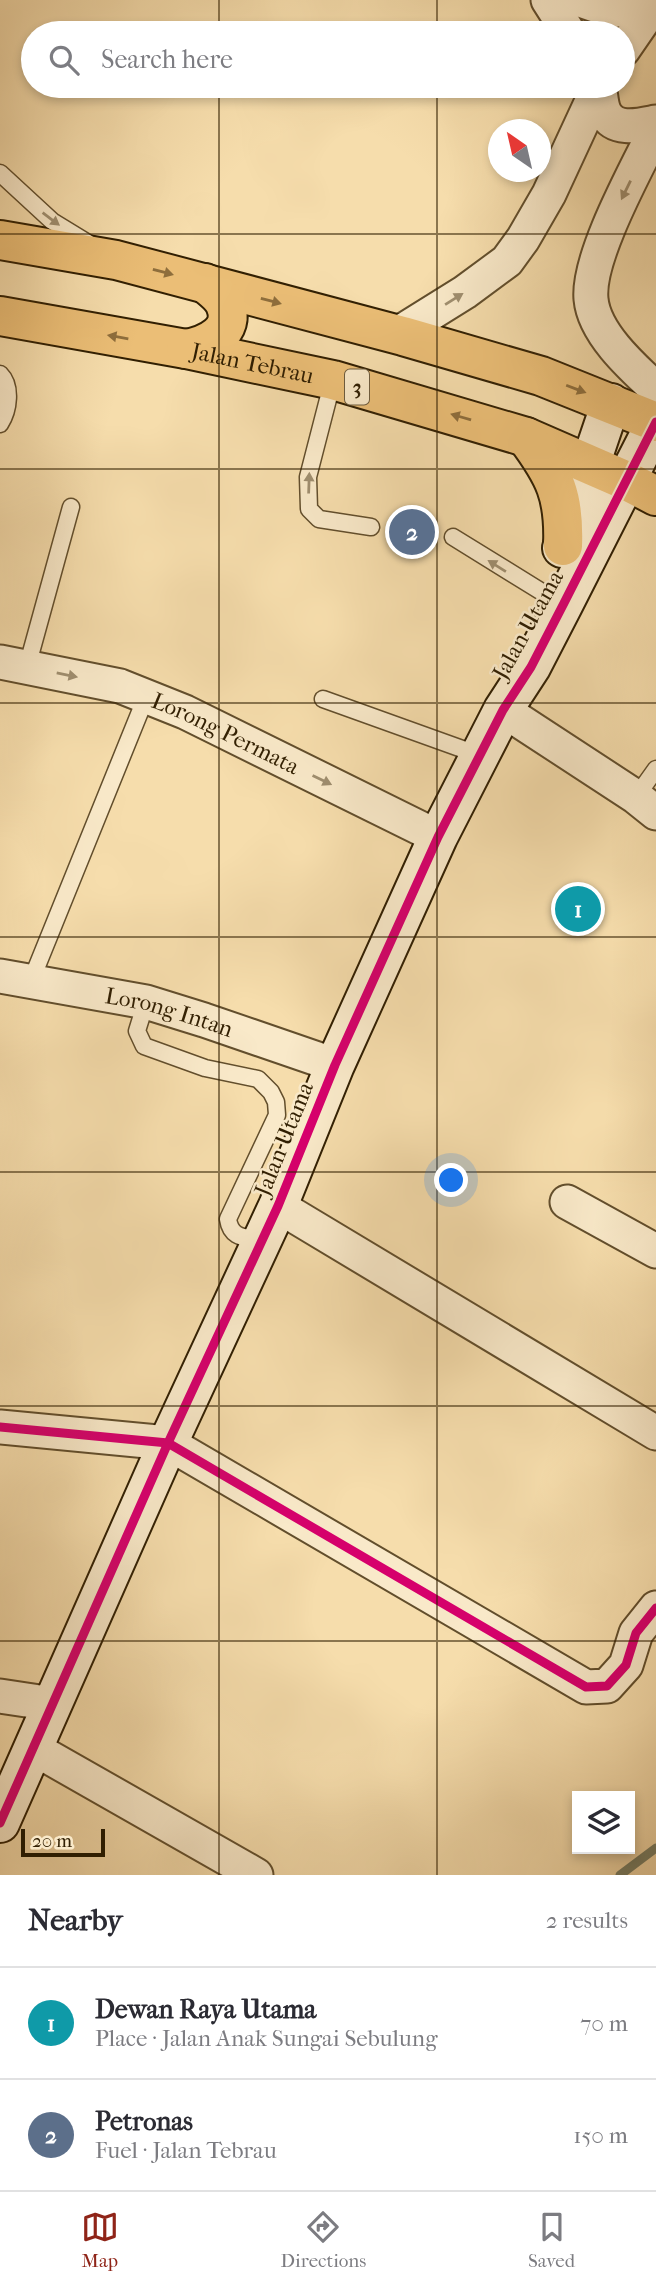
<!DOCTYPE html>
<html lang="en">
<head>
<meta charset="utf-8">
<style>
	:root { --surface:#fff; --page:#f7f7f7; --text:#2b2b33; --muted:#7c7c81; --line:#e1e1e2; --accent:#8f2418 }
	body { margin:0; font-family:"IM FELL French Canon",serif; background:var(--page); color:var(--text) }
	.controls { position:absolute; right:21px; bottom:21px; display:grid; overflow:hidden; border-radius:0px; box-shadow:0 4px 10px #0003 }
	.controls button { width:63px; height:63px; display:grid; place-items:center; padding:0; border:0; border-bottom:2px solid var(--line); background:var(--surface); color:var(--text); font:35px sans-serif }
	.compass { position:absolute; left:488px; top:119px; width:63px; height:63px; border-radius:50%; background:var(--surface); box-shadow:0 4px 10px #0003; rotate:326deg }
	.scale { position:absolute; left:21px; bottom:18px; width:84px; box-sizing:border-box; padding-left:7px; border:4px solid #311f02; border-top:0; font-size:19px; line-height:24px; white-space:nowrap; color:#311f02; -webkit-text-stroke:5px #f9e9c9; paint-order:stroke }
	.you { position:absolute; left:452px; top:1181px; width:24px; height:24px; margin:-18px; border:5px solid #fff; border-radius:50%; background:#1a73e8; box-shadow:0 0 0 10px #1a73e833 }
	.badge { display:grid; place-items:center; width:46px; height:46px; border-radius:50%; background:var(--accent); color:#fff; font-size:23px; font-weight:700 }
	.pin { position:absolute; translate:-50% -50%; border:4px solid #fff; box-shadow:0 2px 7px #0006 }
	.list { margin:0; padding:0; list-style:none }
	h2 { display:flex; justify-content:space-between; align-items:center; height:91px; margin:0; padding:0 28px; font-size:30px }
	h2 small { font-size:23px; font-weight:400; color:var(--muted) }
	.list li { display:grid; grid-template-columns:46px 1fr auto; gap:21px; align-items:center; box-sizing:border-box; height:112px; padding:0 28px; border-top:2px solid var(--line) }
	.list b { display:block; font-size:26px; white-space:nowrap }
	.list p { margin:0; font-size:23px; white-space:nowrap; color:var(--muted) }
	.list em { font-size:23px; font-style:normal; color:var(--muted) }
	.icon { flex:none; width:38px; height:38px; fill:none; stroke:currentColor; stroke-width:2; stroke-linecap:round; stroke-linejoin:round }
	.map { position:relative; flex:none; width:656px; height:1875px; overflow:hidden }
	.search { position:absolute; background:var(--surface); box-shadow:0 4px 10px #0003; left:21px; right:21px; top:21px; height:77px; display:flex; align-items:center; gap:18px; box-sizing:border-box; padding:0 24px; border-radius:38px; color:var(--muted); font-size:26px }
	.sheet { height:315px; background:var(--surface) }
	nav { display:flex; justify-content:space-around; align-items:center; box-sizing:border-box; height:98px; border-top:2px solid var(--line); background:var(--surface); font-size:19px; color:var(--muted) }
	nav a { display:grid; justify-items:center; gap:4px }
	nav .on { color:var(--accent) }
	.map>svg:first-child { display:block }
</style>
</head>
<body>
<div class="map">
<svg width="656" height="1875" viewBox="0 0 656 1875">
	<rect width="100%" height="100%" fill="#f6ddac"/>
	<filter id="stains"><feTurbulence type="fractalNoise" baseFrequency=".00286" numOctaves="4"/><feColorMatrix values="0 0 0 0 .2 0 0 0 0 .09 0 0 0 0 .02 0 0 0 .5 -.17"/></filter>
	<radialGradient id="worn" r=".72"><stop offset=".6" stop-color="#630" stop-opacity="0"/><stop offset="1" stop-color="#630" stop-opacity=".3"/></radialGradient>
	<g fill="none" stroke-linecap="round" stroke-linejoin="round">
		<polyline stroke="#727d67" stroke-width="9" points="620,1875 656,1848"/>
		<g stroke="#624e2c" stroke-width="19">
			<g id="lane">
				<polyline points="0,173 52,221 88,243"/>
				<path d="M0,374c12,12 9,36 0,50"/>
				<polyline points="333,380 308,477 309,509 319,519 371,527"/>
				<polyline points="453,537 563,605"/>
				<polyline points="27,667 71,507"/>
				<polyline points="323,699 479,755"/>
				<polyline points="636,797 656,769"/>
				<polyline points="31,981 146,697"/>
				<path d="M146,1002l-9,29 7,15 61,22 53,11 13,13 5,10 1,13 -49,104c3,20 17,18 34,22"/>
			</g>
		</g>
		<g stroke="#624e2c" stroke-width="37">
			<g id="street">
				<polyline points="548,0 569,33"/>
				<polyline points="580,0 612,11 651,0"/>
				<polyline points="623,50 656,2"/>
				<path d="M599,86c2,8 2,20 6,27 10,19 35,12 51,9"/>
				<path d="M656,129c-19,39 -69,128 -65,170 3,34 41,68 65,90"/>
				<polyline points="396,335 465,292 507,261 523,239 549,194 599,86"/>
				<path id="s1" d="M0,662l120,24 65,26 253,125"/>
				<polyline points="503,710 636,797 656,813"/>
				<path id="s2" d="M0,976l146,26 58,18 131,45"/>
				<polyline points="567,1202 656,1251"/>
				<polyline points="278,1206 656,1433"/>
				<polyline points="0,1427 168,1443 586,1687 607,1686 626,1665 636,1633 656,1608"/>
				<polyline points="0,1696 53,1704"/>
				<polyline points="33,1748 256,1875"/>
			</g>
		</g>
		<g stroke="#311f02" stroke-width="42">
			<g id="secondary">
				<polyline points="562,548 611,403"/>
				<polyline points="0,1823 168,1443 278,1206 335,1065 438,837 503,710 531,667 563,605 656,422"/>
			</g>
		</g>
		<g stroke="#311f02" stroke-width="42">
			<g id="highway">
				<polyline points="0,240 116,260 403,336 541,376 656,422"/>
				<path id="s3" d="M0,316l186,33 147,31 193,57 101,44 29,15"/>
				<path d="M186,349c21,-4 51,-17 39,-45 -4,-9 -13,-15 -20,-21"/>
				<path d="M526,437c29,39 39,59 37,109"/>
			</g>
		</g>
		<use href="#lane" stroke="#f9e9c9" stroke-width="16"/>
		<use href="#street" stroke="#f9e9c9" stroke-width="33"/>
		<use href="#secondary" stroke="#f9e9c9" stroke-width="38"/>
		<use href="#highway" stroke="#ebbe76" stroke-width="38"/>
		<g stroke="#f9e9c9" stroke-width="13">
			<g id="cycleway">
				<polyline points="0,1427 168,1443 586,1687 607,1686 626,1665 636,1633 656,1608"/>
				<polyline points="0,1823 168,1443 278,1206 335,1065 438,837 503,710 531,667 563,605 656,422"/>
			</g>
		</g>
		<use href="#cycleway" stroke="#d6006c" stroke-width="9"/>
	</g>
	<defs><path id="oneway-solid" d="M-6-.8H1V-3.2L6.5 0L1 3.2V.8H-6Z" transform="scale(1.75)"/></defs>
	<g fill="#9f8e6f">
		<use href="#oneway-solid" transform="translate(626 190) rotate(116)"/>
		<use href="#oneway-solid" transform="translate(51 219) rotate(37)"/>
		<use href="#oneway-solid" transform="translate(454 299) rotate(-32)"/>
		<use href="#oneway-solid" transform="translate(309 483) rotate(-88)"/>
		<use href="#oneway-solid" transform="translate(497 566) rotate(-148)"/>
		<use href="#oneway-solid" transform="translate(67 675) rotate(11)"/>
		<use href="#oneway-solid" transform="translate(322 780) rotate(26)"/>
	</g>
	<g fill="#8e6e3c">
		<use href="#oneway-solid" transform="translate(163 272) rotate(15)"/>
		<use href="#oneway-solid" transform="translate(271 301) rotate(15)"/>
		<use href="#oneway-solid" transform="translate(118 337) rotate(-170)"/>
		<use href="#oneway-solid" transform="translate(576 389) rotate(21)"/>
		<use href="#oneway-solid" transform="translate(461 417) rotate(-164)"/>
	</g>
	<path fill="none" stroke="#311f02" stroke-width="2" stroke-opacity="0.55" d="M219,0v33M437,0v33M219,86v1789M437,86v1789M0,234h656M0,469h656M0,703h656M0,937h656M0,1172h656M0,1406h656M0,1641h656"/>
	<g text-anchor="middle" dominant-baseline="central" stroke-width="5" stroke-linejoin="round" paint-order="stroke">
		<rect fill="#f9e9c9" stroke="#6d5c3e" stroke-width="2" x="345" y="369.5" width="24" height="35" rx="5"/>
		<g font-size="21" font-weight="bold" fill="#311f02">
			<text x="357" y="387">3</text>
		</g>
		<g font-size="23" fill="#311f02" stroke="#f9e9c9">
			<text stroke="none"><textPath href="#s3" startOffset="257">Jalan Tebrau</textPath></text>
			<text transform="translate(528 625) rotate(-61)">Jalan Utama</text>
			<text stroke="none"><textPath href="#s1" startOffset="238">Lorong Permata</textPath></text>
			<text stroke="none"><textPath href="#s2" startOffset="173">Lorong Intan</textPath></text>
			<text transform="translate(284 1139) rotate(-68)">Jalan Utama</text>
		</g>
	</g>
	<rect width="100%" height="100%" filter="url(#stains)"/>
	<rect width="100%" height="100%" fill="url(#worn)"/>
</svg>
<div class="controls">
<button><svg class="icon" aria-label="layers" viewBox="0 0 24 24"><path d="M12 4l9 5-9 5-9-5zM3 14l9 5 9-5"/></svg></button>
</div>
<svg class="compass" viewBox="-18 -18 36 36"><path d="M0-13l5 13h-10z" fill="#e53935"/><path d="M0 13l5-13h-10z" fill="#7c7c81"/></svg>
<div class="scale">20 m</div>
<div class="you"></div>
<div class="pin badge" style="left:578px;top:909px;background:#0f9aa8">1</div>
<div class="pin badge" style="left:412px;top:532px;background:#5c6f8a">2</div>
<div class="search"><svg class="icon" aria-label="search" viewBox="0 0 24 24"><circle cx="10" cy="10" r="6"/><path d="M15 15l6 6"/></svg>Search here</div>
</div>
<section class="sheet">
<h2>Nearby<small>2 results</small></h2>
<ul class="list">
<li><span class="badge" style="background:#0f9aa8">1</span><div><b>Dewan Raya Utama</b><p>Place · Jalan Anak Sungai Sebulung</p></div><em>70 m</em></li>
<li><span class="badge" style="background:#5c6f8a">2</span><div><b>Petronas</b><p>Fuel · Jalan Tebrau</p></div><em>150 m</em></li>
</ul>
</section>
<nav>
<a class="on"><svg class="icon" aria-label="map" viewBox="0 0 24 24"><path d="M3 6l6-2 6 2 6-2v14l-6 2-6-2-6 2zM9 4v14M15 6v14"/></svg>Map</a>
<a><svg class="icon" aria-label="directions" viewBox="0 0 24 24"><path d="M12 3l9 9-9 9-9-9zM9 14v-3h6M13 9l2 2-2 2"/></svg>Directions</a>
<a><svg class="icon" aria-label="saved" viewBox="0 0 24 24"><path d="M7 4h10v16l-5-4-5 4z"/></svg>Saved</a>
</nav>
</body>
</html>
